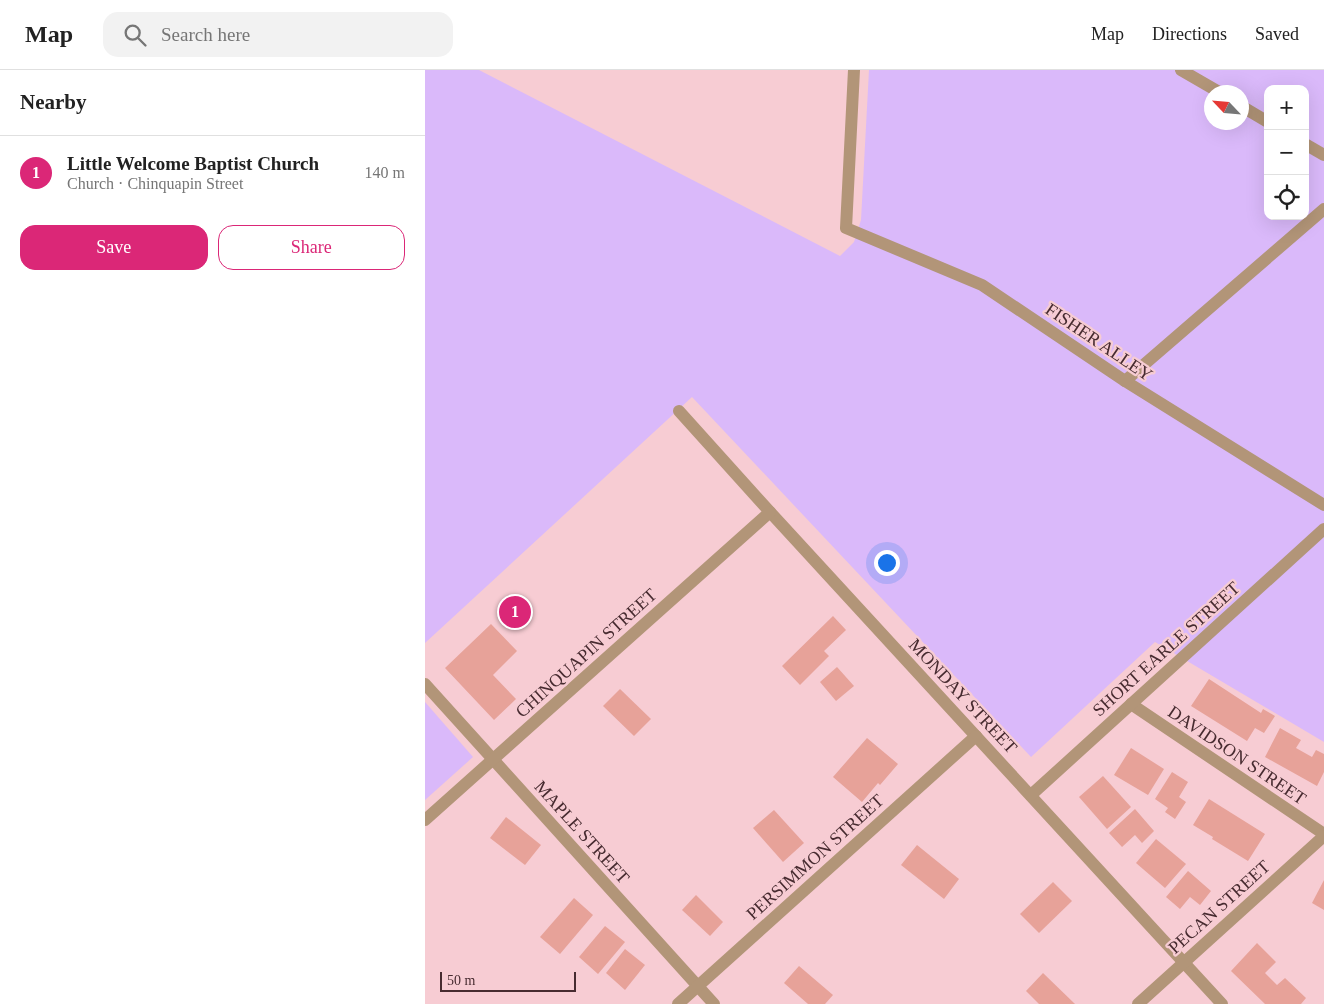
<!DOCTYPE html>
<html lang="en">
<head>
<meta charset="utf-8">
<style>
	:root { --surface:#fff; --page:#f2f2f2; --text:#222; --muted:#767676; --line:#e0e0e0; --accent:#db2777 }
	body { margin:0; font-family:"Times New Roman",serif; background:var(--page); color:var(--text) }
	.controls { position:absolute; right:15px; top:15px; display:grid; overflow:hidden; border-radius:10px; box-shadow:0 5px 20px #0002 }
	.controls button { width:45px; height:45px; display:grid; place-items:center; padding:0; border:0; border-bottom:1px solid var(--line); background:var(--surface); color:var(--text); font:25px sans-serif }
	.compass { position:absolute; left:779px; top:15px; width:45px; height:45px; border-radius:50%; background:var(--surface); box-shadow:0 5px 20px #0002; rotate:296deg }
	.scale { position:absolute; left:15px; bottom:12px; width:136px; box-sizing:border-box; padding-left:5px; border:2px solid #472b30; border-top:0; font-size:14px; line-height:18px; white-space:nowrap; color:#472b30; -webkit-text-stroke:4px #f7ccd3; paint-order:stroke }
	.you { position:absolute; left:461px; top:492px; width:18px; height:18px; margin:-12px; border:4px solid #fff; border-radius:50%; background:#1a73e8; box-shadow:0 0 0 8px #1a73e833 }
	.badge { display:grid; place-items:center; width:32px; height:32px; border-radius:50%; background:var(--accent); color:#fff; font-size:16px; font-weight:700 }
	.pin { position:absolute; translate:-50% -50%; border:2px solid #fff; box-shadow:0 1px 5px #0006 }
	.list { margin:0; padding:0; list-style:none }
	h2 { display:flex; justify-content:space-between; align-items:center; height:65px; margin:0; padding:0 20px; font-size:21px }
	h2 small { font-size:16px; font-weight:400; color:var(--muted) }
	.list li { display:grid; grid-template-columns:32px 1fr auto; gap:15px; align-items:center; box-sizing:border-box; height:75px; padding:0 20px; border-top:1px solid var(--line) }
	.list b { display:block; font-size:19px; white-space:nowrap }
	.list p { margin:0; font-size:16px; white-space:nowrap; color:var(--muted) }
	.list em { font-size:16px; font-style:normal; color:var(--muted) }
	.actions { display:flex; gap:10px; padding:15px 20px }
	.actions a { flex:1; padding:11px 0; border:1px solid var(--accent); border-radius:15px; text-align:center; font-size:18px; color:var(--accent) }
	.actions .main { background:var(--accent); color:#fff }
	.icon { flex:none; width:28px; height:28px; fill:none; stroke:currentColor; stroke-width:2; stroke-linecap:round; stroke-linejoin:round }
	.map { position:relative; flex:none; width:899px; height:934px; overflow:hidden }
	header { display:flex; align-items:center; gap:30px; box-sizing:border-box; height:70px; padding:0 25px; background:var(--surface); border-bottom:1px solid var(--line) }
	header strong { font-size:24px }
	nav { display:flex; gap:28px; margin-inline-start:auto; font-size:18px }
	.search { width:350px; height:45px; background:var(--page); display:flex; align-items:center; gap:12px; box-sizing:border-box; padding:0 18px; border-radius:15px; color:var(--muted); font-size:19px }
	main { display:flex }
	aside { flex:1; background:var(--surface) }
	.map>svg:first-child { display:block }
</style>
</head>
<body>
<header>
<strong>Map</strong>
<div class="search"><svg class="icon" aria-label="search" viewBox="0 0 24 24"><circle cx="10" cy="10" r="6"/><path d="M15 15l6 6"/></svg>Search here</div>
<nav><a>Map</a><a>Directions</a><a>Saved</a></nav>
</header>
<main>
<aside>
<h2>Nearby<small></small></h2>
<ul class="list">
<li><span class="badge">1</span><div><b>Little Welcome Baptist Church</b><p>Church · Chinquapin Street</p></div><em>140 m</em></li>
</ul>
<div class="actions"><a class="main">Save</a><a>Share</a></div>
</aside>
<div class="map">
<svg width="899" height="934" viewBox="0 0 899 934">
	<rect width="100%" height="100%" fill="#f7ccd3"/>
	<g fill="#dab9fa" fill-rule="evenodd">
		<path d="M0,0h54l361,186 14,-14 7,-22 8,-150h455v672l-169,-100 -124,115 -339,-360 -267,246zM843,19h37v127h-37zM786,22h30v30h-30z"/>
		<polygon points="0,632 48,687 0,730"/>
	</g>
	<g fill="#e7a299">
		<polygon points="408,546 421,560 399,581 404,586 375,615 357,596"/>
		<polygon points="66,554 92,581 68,605 91,629 69,650 20,598"/>
		<polygon points="412,597 429,616 411,631 395,612"/>
		<polygon points="784,609 836,643 838,639 850,646 839,663 830,658 822,671 766,636"/>
		<polygon points="195,619 226,649 209,666 178,636"/>
		<polygon points="855,658 876,670 871,678 887,687 891,680 899,684 899,702 892,716 840,687"/>
		<polygon points="442,668 473,694 455,715 453,713 437,732 408,707"/>
		<polygon points="706,678 739,699 723,725 689,705"/>
		<polygon points="747,702 763,712 754,727 761,732 750,749 740,742 743,738 730,729"/>
		<polygon points="678,706 706,737 682,759 654,727"/>
		<polygon points="784,729 840,764 823,791 787,769 788,767 768,755"/>
		<polygon points="710,739 729,761 717,773 710,765 697,777 684,763"/>
		<polygon points="349,740 379,773 358,792 328,758"/>
		<polygon points="81,747 116,775 100,795 65,768"/>
		<polygon points="731,769 761,794 740,818 711,793"/>
		<polygon points="492,775 534,809 519,829 476,795"/>
		<polygon points="763,801 786,821 775,835 765,827 755,839 741,827"/>
		<polygon points="899,810 899,840 887,833"/>
		<polygon points="628,812 647,831 614,863 595,844"/>
		<polygon points="271,825 298,852 285,866 257,840"/>
		<polygon points="149,828 168,845 135,884 115,867"/>
		<polygon points="180,856 200,872 173,904 154,887"/>
		<polygon points="832,873 851,892 840,903 852,915 860,908 881,928 876,934 840,934 806,901"/>
		<polygon points="200,879 220,895 200,920 181,903"/>
		<polygon points="374,896 408,925 400,934 383,934 359,913"/>
		<polygon points="618,903 650,934 614,934 601,921"/>
	</g>
	<g fill="none" stroke-linecap="round" stroke-linejoin="round">
		<g stroke="#b29578" stroke-width="12">
			<polyline points="429,0 421,158 557,215 700,311 899,435"/>
			<polyline points="756,0 794,22"/>
			<polyline points="816,36 843,52"/>
			<polyline points="880,74 899,85"/>
			<polyline points="700,311 899,139"/>
			<polyline points="254,341 345,442 797,934"/>
			<polyline points="0,614 289,934"/>
			<polyline points="706,634 899,764"/>
			<polyline points="606,725 899,459"/>
			<polyline points="0,750 345,442"/>
			<polyline points="253,934 551,666"/>
			<polyline points="713,934 899,766"/>
		</g>
	</g>
	<g text-anchor="middle" dominant-baseline="central" stroke-width="4.5" stroke-linejoin="round" paint-order="stroke">
		<g font-size="18" fill="#472b30" stroke="#f7ccd3">
			<text transform="translate(674 272) rotate(34)">FISHER ALLEY</text>
			<text transform="translate(741 579) rotate(-42)">SHORT EARLE STREET</text>
			<text transform="translate(161 583) rotate(-42)">CHINQUAPIN STREET</text>
			<text transform="translate(538 626) rotate(47)">MONDAY STREET</text>
			<text transform="translate(812 685) rotate(34)">DAVIDSON STREET</text>
			<text transform="translate(157 762) rotate(48)">MAPLE STREET</text>
			<text transform="translate(390 787) rotate(-42)">PERSIMMON STREET</text>
			<text transform="translate(794 837) rotate(-42)">PECAN STREET</text>
		</g>
	</g>
</svg>
<div class="controls">
<button>+</button>
<button>−</button>
<button><svg class="icon" aria-label="locate" viewBox="0 0 24 24"><circle cx="12" cy="12" r="6"/><path d="M12 2v4M12 18v4M2 12h4M18 12h4"/></svg></button>
</div>
<svg class="compass" viewBox="-18 -18 36 36"><path d="M0-13l5 13h-10z" fill="#e53935"/><path d="M0 13l5-13h-10z" fill="#767676"/></svg>
<div class="scale">50 m</div>
<div class="you"></div>
<div class="pin badge" style="left:90px;top:542px">1</div>
</div>
</main>
</body>
</html>
